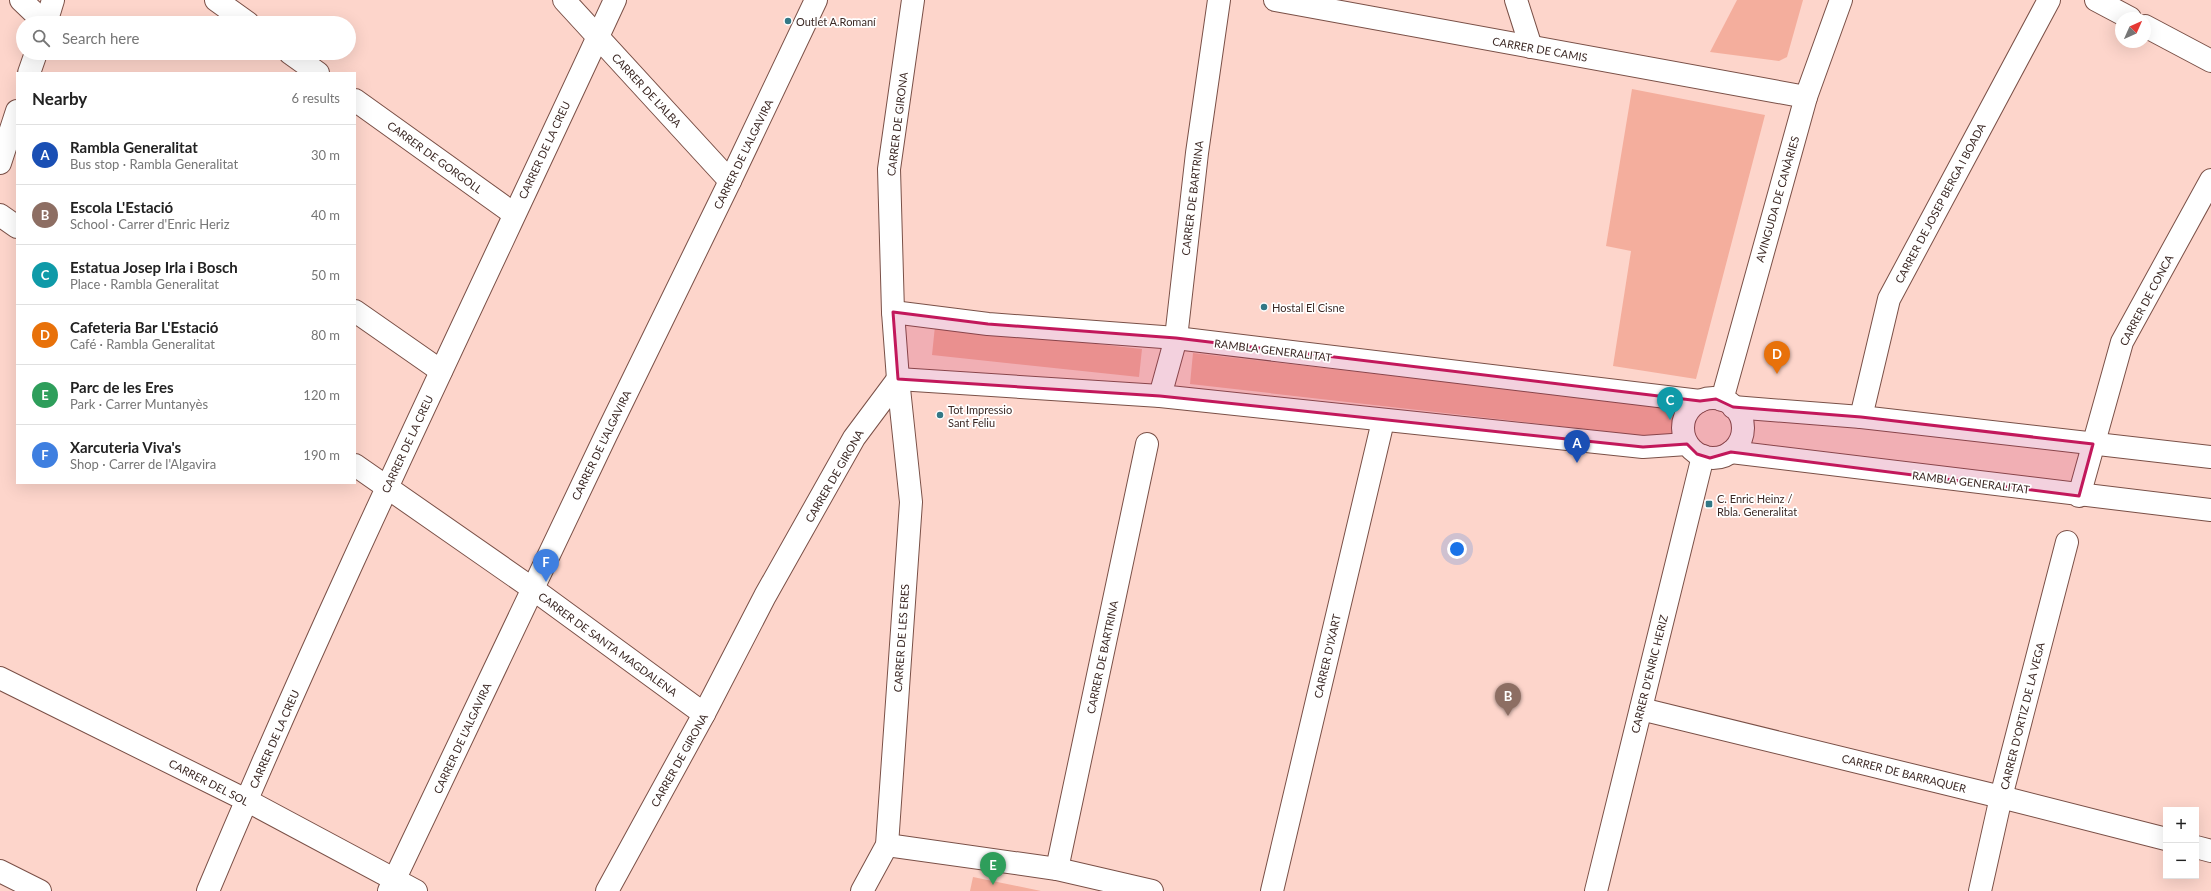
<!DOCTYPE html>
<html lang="en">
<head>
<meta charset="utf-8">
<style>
	:root { --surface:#fff; --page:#f2f2f2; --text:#222; --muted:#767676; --line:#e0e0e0; --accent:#337886 }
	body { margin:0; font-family:Lato,sans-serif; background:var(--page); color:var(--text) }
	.controls { position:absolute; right:12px; bottom:12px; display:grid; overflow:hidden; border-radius:0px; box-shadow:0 4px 16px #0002 }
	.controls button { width:36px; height:36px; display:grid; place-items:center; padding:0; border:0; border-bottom:1px solid var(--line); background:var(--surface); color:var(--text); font:20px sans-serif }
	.compass { position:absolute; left:2115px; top:12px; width:36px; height:36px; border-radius:50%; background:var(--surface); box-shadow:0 4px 16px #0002; rotate:45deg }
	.you { position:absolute; left:1457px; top:549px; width:14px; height:14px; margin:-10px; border:3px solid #fff; border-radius:50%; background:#1a73e8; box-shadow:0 0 0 6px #1a73e833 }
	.badge { display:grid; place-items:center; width:26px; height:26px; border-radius:50%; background:var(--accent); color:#fff; font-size:13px; font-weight:700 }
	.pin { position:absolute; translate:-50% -33px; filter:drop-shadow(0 1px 2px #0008) }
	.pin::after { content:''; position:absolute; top:21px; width:14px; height:12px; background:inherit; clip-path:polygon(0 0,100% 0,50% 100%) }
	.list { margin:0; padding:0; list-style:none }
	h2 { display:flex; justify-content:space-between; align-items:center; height:52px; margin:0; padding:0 16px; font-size:17px }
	h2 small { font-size:13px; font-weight:400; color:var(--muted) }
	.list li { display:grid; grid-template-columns:26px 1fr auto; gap:12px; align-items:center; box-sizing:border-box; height:60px; padding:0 16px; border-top:1px solid var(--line) }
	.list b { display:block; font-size:15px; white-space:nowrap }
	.list p { margin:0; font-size:13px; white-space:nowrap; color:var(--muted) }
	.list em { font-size:13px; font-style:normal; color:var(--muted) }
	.icon { flex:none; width:22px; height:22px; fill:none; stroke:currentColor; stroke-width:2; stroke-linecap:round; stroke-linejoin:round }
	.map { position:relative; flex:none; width:2211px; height:891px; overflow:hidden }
	.search { position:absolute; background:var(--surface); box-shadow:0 4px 16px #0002; left:16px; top:16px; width:340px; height:44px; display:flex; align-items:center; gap:10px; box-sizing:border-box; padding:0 14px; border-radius:22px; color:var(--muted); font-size:15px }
	.panel { position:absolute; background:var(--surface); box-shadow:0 4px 16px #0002; left:16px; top:72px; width:340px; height:412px; border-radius:0px }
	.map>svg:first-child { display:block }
</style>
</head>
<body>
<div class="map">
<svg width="2211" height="891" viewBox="0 0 2211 891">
	<rect width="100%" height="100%" fill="#fdd5cb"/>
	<g fill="#f4ae9d">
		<polygon points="1737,0 1803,0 1787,57 1779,61 1710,52"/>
		<polygon points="1632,89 1765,115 1696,379 1613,366 1631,251 1606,246"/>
		<polygon points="935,326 1142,349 1139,377 932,355"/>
		<polygon points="1193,353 1676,408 1672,439 1190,384"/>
		<polygon points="973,877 1041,891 970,891"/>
	</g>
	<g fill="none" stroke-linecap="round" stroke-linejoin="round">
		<g stroke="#7a5047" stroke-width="24">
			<g id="street">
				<polyline points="21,0 45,23"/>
				<polyline points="216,0 248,23"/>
				<polyline points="564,0 730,181"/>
				<polyline points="1275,0 1806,97"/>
				<polyline points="1516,0 1531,47"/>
				<polyline points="2096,0 2130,18"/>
				<polyline points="46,23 53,0"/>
				<polyline points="2145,26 2211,61"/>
				<polyline points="290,53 318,73"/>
				<polyline points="29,73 36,53"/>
				<polyline points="355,100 514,214"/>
				<polyline points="0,163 17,111"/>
				<polyline points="0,215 17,227"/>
				<polyline points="355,311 441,371"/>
				<polyline points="893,312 988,324 1176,338 1700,401"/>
				<polyline points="898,379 1160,396 1643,447 1687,444"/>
				<polyline points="1160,396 1176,338 1197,153 1219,0"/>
				<circle cx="1713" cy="428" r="30"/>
				<polyline points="1722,400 1806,97 1841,0"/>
				<polyline points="1733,407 1861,417 2211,457"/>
				<polyline points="1861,417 1889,299 2049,0"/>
				<polyline points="1731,452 2211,510"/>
				<polyline points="355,465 533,589 704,714"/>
				<polyline points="2079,496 2122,342 2211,180"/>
				<polyline points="0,678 246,800 416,891"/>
				<polyline points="1641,709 2001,797 2166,839"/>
				<polyline points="887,845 1057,869 1152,891"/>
				<polyline points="2196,847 2211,851"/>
				<polyline points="1057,869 1147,444"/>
				<polyline points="0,871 40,891"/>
				<path d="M208,891c126,-301 270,-595 407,-891"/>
				<polyline points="389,891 606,435 730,181 816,0"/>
				<polyline points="607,891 704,714 765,596 854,438 898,379"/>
				<polyline points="862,891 887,845 911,502 898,379 893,312 889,169 913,0"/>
				<polyline points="1272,891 1383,421"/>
				<polyline points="1596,891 1703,456"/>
				<polyline points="1980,891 2001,797 2067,542"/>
			</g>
		</g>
		<use href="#street" stroke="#fff" stroke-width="22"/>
	</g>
	<path fill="#c2185b" fill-opacity="0.2" stroke="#c2185b" stroke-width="3" stroke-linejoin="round" d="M893,312l95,12 188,14 524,63 16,-2 17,8 128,10 232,27 -14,52 -348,-44 -21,6 -13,-4 -10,-10 -44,3 -483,-51 -262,-17z"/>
	<g fill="#337886" stroke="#fff" stroke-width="1.5">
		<circle cx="788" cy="21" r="4"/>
		<circle cx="1264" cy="307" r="4"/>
		<circle cx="940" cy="415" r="4"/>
		<rect x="1705" y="500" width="8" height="8" rx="2"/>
	</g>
	<g text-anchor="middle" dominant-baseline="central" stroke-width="3.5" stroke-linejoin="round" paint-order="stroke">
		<g font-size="11" fill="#3c2925" stroke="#fff" text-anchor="start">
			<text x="796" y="21">Outlet A.Romaní</text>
			<text x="1272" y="307">Hostal El Cisne</text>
			<text x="948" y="409">Tot Impressio<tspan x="948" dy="13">Sant Feliu</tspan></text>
			<text x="1717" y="498">C. Enric Heinz /<tspan x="1717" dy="13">Rbla. Generalitat</tspan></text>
		</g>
		<g font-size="11" fill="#3c2925" stroke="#fff">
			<text transform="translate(1540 49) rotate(10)">CARRER DE CAMIS</text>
			<text transform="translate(647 90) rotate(47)">CARRER DE L'ALBA</text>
			<text transform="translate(897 124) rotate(-83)">CARRER DE GIRONA</text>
			<text transform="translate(544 150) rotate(-65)">CARRER DE LA CREU</text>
			<text transform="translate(743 154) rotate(-64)">CARRER DE L'ALGAVIRA</text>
			<text transform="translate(435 157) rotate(36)">CARRER DE GORGOLL</text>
			<text transform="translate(1192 198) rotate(-83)">CARRER DE BARTRINA</text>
			<text transform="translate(1777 199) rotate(-74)">AVINGUDA DE CANÀRIES</text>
			<text transform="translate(1940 203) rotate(-62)">CARRER DE JOSEP BERGA I BOADA</text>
			<text transform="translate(2146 300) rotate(-62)">CARRER DE CONCA</text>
			<text transform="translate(1273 350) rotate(7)">RAMBLA GENERALITAT</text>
			<text transform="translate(407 444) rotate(-65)">CARRER DE LA CREU</text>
			<text transform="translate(601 445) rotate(-64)">CARRER DE L'ALGAVIRA</text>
			<text transform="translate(834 476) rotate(-60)">CARRER DE GIRONA</text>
			<text transform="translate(1971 482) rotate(7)">RAMBLA GENERALITAT</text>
			<text transform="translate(901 638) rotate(-86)">CARRER DE LES ERES</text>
			<text transform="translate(608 644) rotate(36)">CARRER DE SANTA MAGDALENA</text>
			<text transform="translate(1327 656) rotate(-77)">CARRER D'IXART</text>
			<text transform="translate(1102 657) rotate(-78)">CARRER DE BARTRINA</text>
			<text transform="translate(1649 674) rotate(-76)">CARRER D'ENRIC HERIZ</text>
			<text transform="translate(2022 716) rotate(-76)">CARRER D'ORTIZ DE LA VEGA</text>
			<text transform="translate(462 738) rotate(-65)">CARRER DE L'ALGAVIRA</text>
			<text transform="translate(274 739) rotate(-66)">CARRER DE LA CREU</text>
			<text transform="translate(679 760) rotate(-61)">CARRER DE GIRONA</text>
			<text transform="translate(1904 773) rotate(14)">CARRER DE BARRAQUER</text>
			<text transform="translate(209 782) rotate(27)">CARRER DEL SOL</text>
		</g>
	</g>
</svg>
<div class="controls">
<button>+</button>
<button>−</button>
</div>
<svg class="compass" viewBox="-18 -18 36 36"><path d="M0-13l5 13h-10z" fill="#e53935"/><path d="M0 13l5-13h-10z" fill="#767676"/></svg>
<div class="you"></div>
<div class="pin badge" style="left:1577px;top:463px;background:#1a4fb4">A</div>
<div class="pin badge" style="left:1508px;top:716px;background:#8d6e63">B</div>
<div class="pin badge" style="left:1670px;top:420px;background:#0f9aa8">C</div>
<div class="pin badge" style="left:1777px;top:374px;background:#e8710a">D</div>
<div class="pin badge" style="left:993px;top:885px;background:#2e9e5b">E</div>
<div class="pin badge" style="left:546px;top:582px;background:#3f7fe0">F</div>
<div class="search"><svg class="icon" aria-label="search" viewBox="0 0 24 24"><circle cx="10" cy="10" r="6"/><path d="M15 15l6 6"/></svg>Search here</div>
<section class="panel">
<h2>Nearby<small>6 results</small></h2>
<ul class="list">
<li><span class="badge" style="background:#1a4fb4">A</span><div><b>Rambla Generalitat</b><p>Bus stop · Rambla Generalitat</p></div><em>30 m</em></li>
<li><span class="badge" style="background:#8d6e63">B</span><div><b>Escola L'Estació</b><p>School · Carrer d'Enric Heriz</p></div><em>40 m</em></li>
<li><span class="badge" style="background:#0f9aa8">C</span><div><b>Estatua Josep Irla i Bosch</b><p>Place · Rambla Generalitat</p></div><em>50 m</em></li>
<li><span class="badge" style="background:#e8710a">D</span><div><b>Cafeteria Bar L'Estació</b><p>Café · Rambla Generalitat</p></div><em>80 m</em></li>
<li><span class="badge" style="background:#2e9e5b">E</span><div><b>Parc de les Eres</b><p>Park · Carrer Muntanyès</p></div><em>120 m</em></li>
<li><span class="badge" style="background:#3f7fe0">F</span><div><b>Xarcuteria Viva's</b><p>Shop · Carrer de l'Algavira</p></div><em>190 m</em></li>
</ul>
</section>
</div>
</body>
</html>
